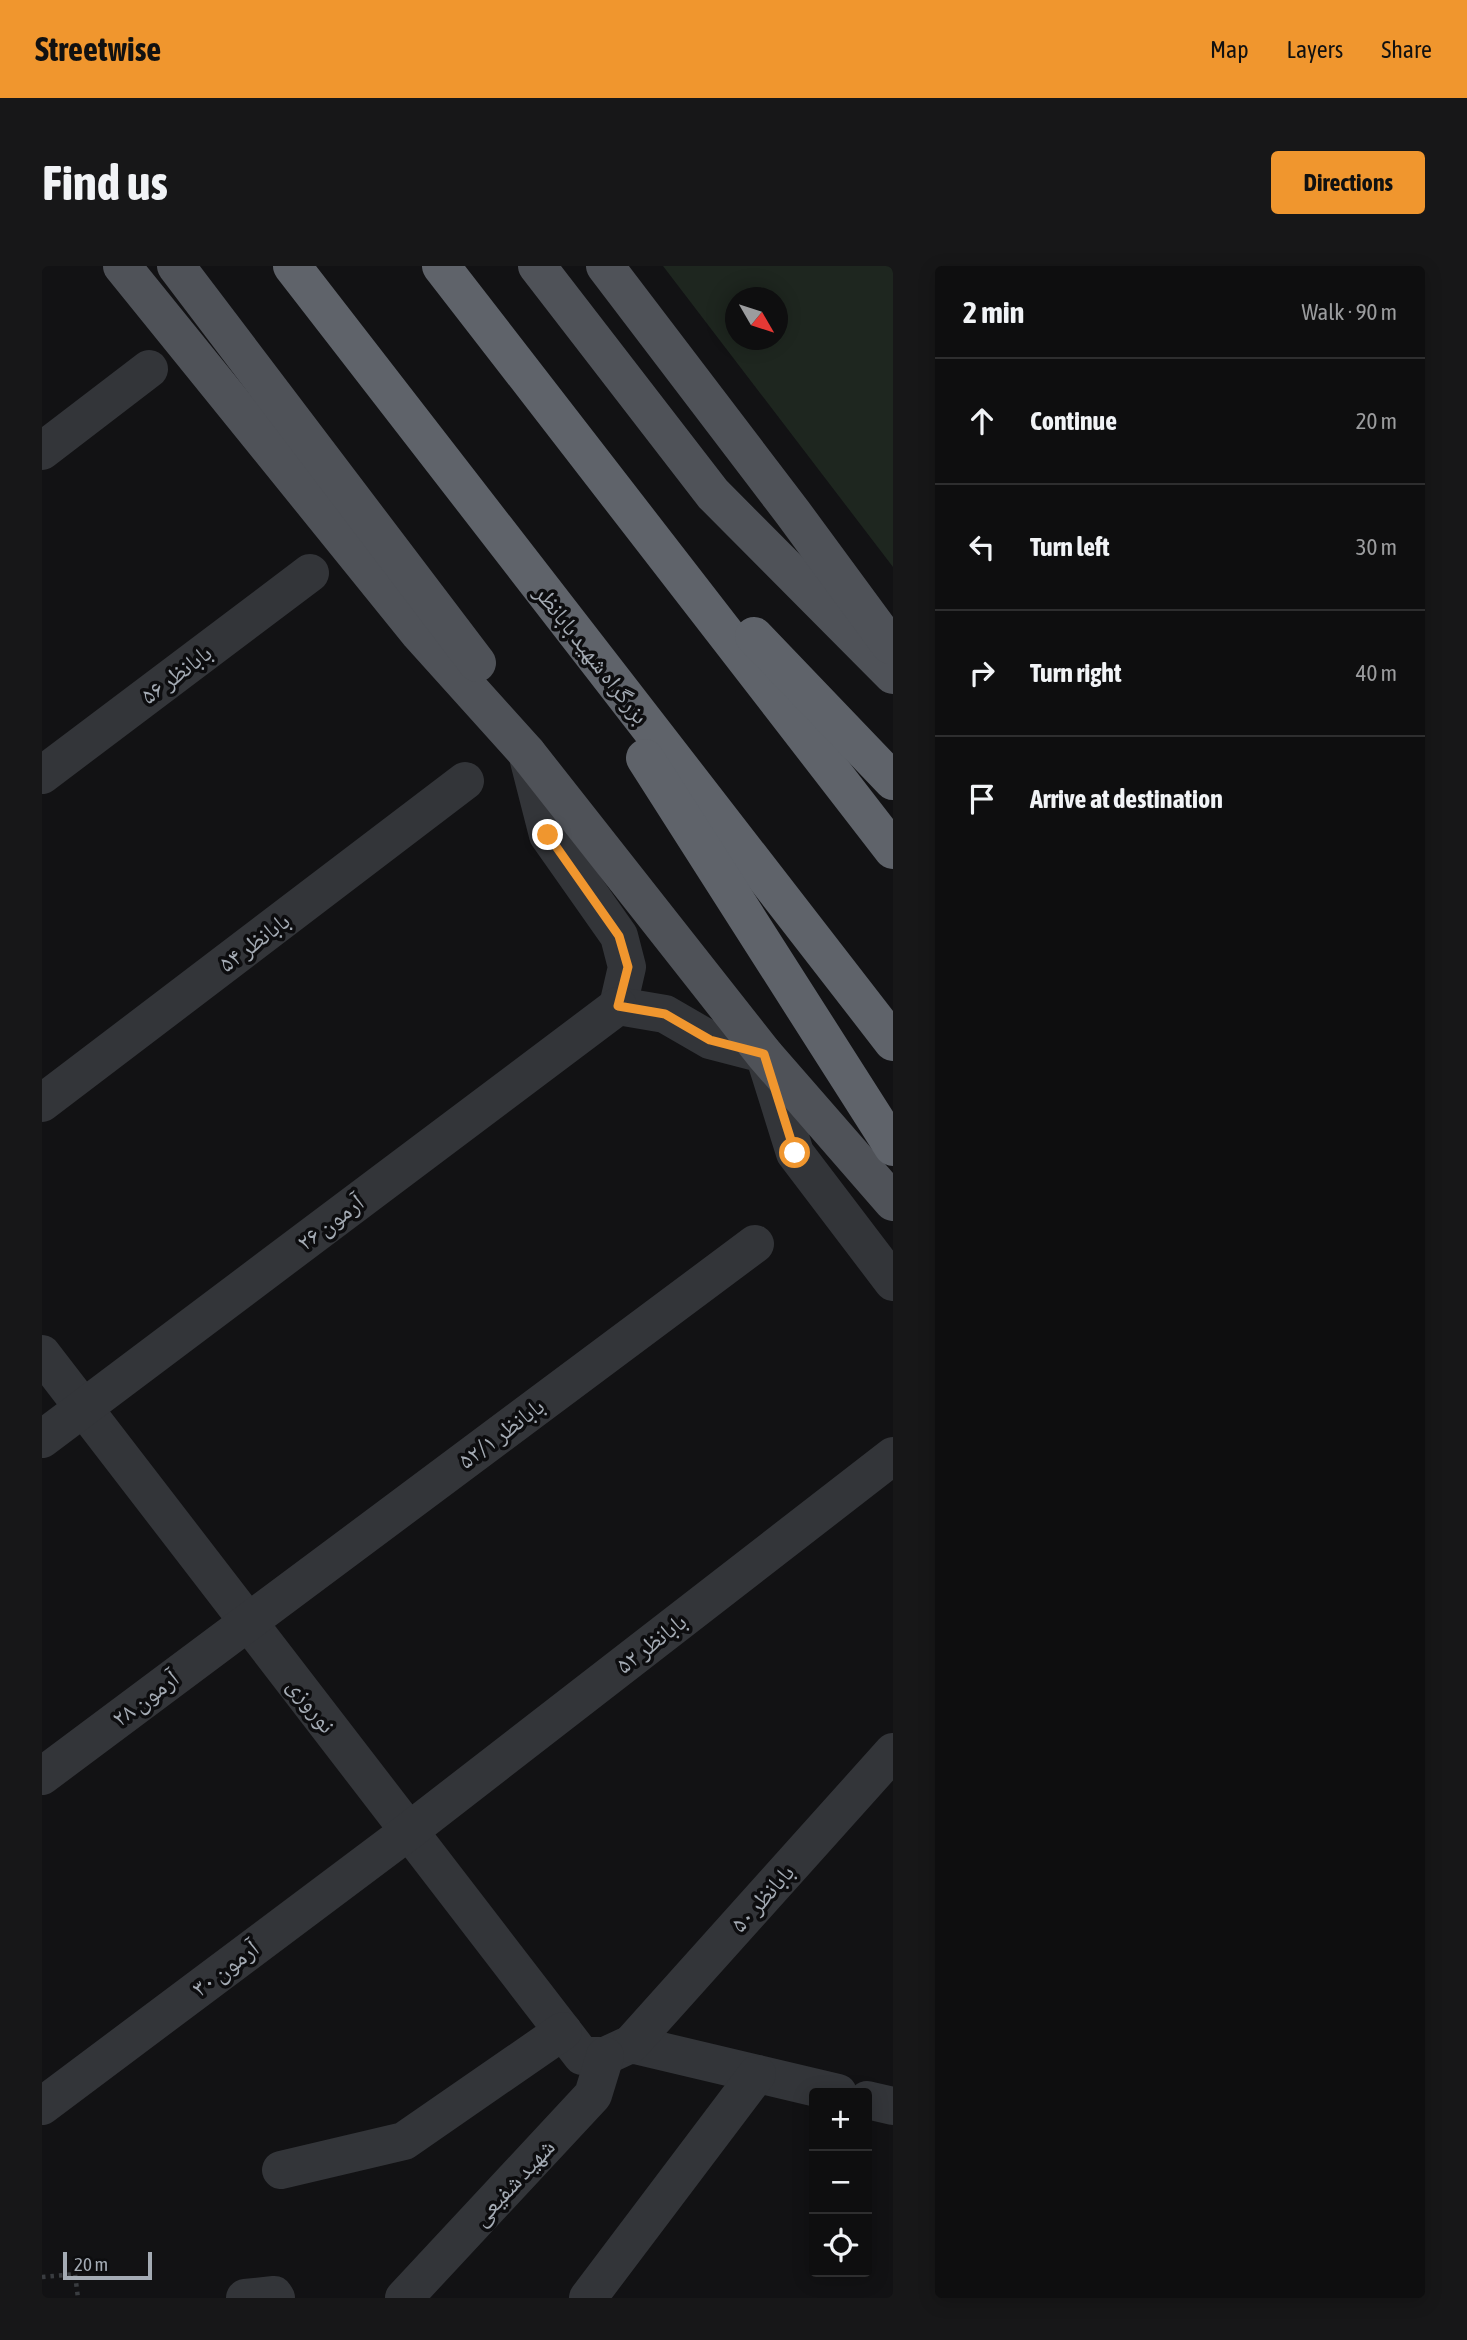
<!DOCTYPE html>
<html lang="en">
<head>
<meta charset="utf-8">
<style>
	:root { --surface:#0e0e0f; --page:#171718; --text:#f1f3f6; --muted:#9b9c9e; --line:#2e2e2f; --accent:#f0962e }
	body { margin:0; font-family:"Asap Condensed","Noto Naskh Arabic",sans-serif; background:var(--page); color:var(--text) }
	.controls { position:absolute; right:21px; bottom:21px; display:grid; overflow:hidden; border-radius:7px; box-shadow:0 4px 18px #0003 }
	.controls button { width:63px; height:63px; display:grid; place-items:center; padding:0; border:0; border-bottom:2px solid var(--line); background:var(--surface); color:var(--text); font:35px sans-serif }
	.compass { position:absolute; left:683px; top:21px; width:63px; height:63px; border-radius:50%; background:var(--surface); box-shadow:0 4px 18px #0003; rotate:129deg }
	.scale { position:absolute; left:21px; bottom:18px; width:89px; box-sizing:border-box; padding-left:7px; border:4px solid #a4abb4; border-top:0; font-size:19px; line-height:24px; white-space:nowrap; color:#a4abb4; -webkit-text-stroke:5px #0d0d0f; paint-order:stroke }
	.stop { position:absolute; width:21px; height:21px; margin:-16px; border:5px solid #f0962e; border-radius:50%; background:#fff }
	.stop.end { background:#f0962e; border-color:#fff; box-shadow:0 2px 7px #0008 }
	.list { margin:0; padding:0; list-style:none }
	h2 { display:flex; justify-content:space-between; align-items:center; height:91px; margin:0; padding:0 28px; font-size:30px }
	h2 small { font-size:23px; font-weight:400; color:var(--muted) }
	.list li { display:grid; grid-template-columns:46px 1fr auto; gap:21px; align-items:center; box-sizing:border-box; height:126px; padding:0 28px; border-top:2px solid var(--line) }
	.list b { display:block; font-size:26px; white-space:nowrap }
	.list em { font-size:23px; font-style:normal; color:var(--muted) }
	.icon { flex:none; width:38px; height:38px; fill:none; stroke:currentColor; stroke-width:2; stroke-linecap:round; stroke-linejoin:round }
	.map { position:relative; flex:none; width:851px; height:2032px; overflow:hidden; border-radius:7px }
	header { display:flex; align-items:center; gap:42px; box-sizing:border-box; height:98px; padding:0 35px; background:var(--accent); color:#111 }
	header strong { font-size:33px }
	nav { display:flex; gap:38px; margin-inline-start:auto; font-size:24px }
	.intro { display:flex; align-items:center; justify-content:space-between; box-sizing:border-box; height:168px; padding:0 42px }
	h1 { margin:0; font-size:49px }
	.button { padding:18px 32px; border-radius:7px; background:var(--accent); color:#111; font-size:24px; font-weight:700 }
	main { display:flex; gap:42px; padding:0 42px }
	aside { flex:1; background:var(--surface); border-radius:7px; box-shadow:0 4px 18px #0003 }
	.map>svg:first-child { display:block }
</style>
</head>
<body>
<header>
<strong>Streetwise</strong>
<nav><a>Map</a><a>Layers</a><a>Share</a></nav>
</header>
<div class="intro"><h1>Find us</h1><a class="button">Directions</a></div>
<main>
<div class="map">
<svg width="851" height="2032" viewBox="0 0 851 2032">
	<rect width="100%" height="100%" fill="#121214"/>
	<path fill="#1e261f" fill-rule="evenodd" d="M621,0h230v301zM694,32h42v42h-42z"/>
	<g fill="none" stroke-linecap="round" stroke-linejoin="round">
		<polyline stroke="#393c40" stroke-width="4.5" stroke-dasharray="3.5 5" stroke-linecap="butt" points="0,2011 33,2008 36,2032"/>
		<g stroke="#333539" stroke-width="38">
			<polyline points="0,185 107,103"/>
			<polyline points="485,487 506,569 577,670 585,701 576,740"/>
			<polyline points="0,509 268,307"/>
			<polyline points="576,740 623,748 668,774 722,788 753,887 851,1016"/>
			<polyline points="0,837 423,515"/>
			<polyline points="0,1088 540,1790 563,1790 589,1778 796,1827"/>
			<polyline points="0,1173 576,740"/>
			<polyline points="0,1510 713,978"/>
			<polyline points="589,1778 851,1486"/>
			<polyline points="825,1834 851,1840"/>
			<polyline points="0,1840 367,1565 851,1190"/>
			<polyline points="239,1904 362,1875 521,1765"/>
			<polyline points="203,2032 232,2029 234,2032"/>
			<polyline points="362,2032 551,1829 563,1790"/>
			<polyline points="546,2032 715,1808"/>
		</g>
		<g stroke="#4f5258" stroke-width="38">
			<polyline points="80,0 377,367 485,487 722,788 851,936"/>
			<polyline points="134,0 435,397"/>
			<polyline points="495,0 671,228 851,409"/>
			<polyline points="563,0 751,247 848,379"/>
		</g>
		<g stroke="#5f636a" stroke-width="38">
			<polyline points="250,0 851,776"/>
			<polyline points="399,0 851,584"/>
			<polyline points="712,370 851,515"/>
			<polyline points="603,492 851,881"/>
		</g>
	</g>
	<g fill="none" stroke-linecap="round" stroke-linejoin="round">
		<polyline stroke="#f0962e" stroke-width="9" points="506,569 577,670 586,701 576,740 623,748 668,774 722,788 753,887"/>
	</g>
	<g text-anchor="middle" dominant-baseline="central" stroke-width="7" stroke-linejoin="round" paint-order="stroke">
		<g font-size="24" fill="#a4abb4" stroke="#0d0d0f">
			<text transform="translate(550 388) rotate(52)">بزرگراه شهید بابانظر</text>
			<text transform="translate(134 408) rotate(-37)">بابانظر ۵۶</text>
			<text transform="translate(212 676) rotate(-37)">بابانظر ۵۴</text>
			<text transform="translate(288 956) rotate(-37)">آرمون ۲۶</text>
			<text transform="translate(459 1167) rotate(-37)">بابانظر ۵۲/۱</text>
			<text transform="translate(609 1377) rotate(-38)">بابانظر ۵۲</text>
			<text transform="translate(103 1432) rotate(-37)">آرمون ۲۸</text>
			<text transform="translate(270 1439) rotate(53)">نوروزی</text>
			<text transform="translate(720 1632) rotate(-48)">بابانظر ۵۰</text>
			<text transform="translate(183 1702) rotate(-37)">آرمون ۳۰</text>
			<text transform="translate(471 1916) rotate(-47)">شهید شفیعی</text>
		</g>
	</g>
</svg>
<div class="controls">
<button>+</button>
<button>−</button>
<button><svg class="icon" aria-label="locate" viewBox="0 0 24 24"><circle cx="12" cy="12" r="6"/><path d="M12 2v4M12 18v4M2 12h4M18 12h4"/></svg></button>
</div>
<svg class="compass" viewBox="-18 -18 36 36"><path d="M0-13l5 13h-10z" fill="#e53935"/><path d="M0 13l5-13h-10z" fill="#9b9c9e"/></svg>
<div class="scale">20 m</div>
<div class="stop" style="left:753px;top:887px"></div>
<div class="stop end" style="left:506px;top:569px"></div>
</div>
<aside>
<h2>2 min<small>Walk · 90 m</small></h2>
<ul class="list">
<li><svg class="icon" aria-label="ahead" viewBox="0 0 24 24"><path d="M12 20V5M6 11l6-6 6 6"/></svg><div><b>Continue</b></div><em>20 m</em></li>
<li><svg class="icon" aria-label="left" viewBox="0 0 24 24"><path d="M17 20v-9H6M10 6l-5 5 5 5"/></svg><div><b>Turn left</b></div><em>30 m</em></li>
<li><svg class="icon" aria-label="right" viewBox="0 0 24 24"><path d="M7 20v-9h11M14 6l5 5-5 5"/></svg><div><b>Turn right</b></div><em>40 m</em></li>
<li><svg class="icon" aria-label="arrive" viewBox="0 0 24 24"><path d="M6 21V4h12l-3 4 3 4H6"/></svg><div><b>Arrive at destination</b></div></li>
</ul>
</aside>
</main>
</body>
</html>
